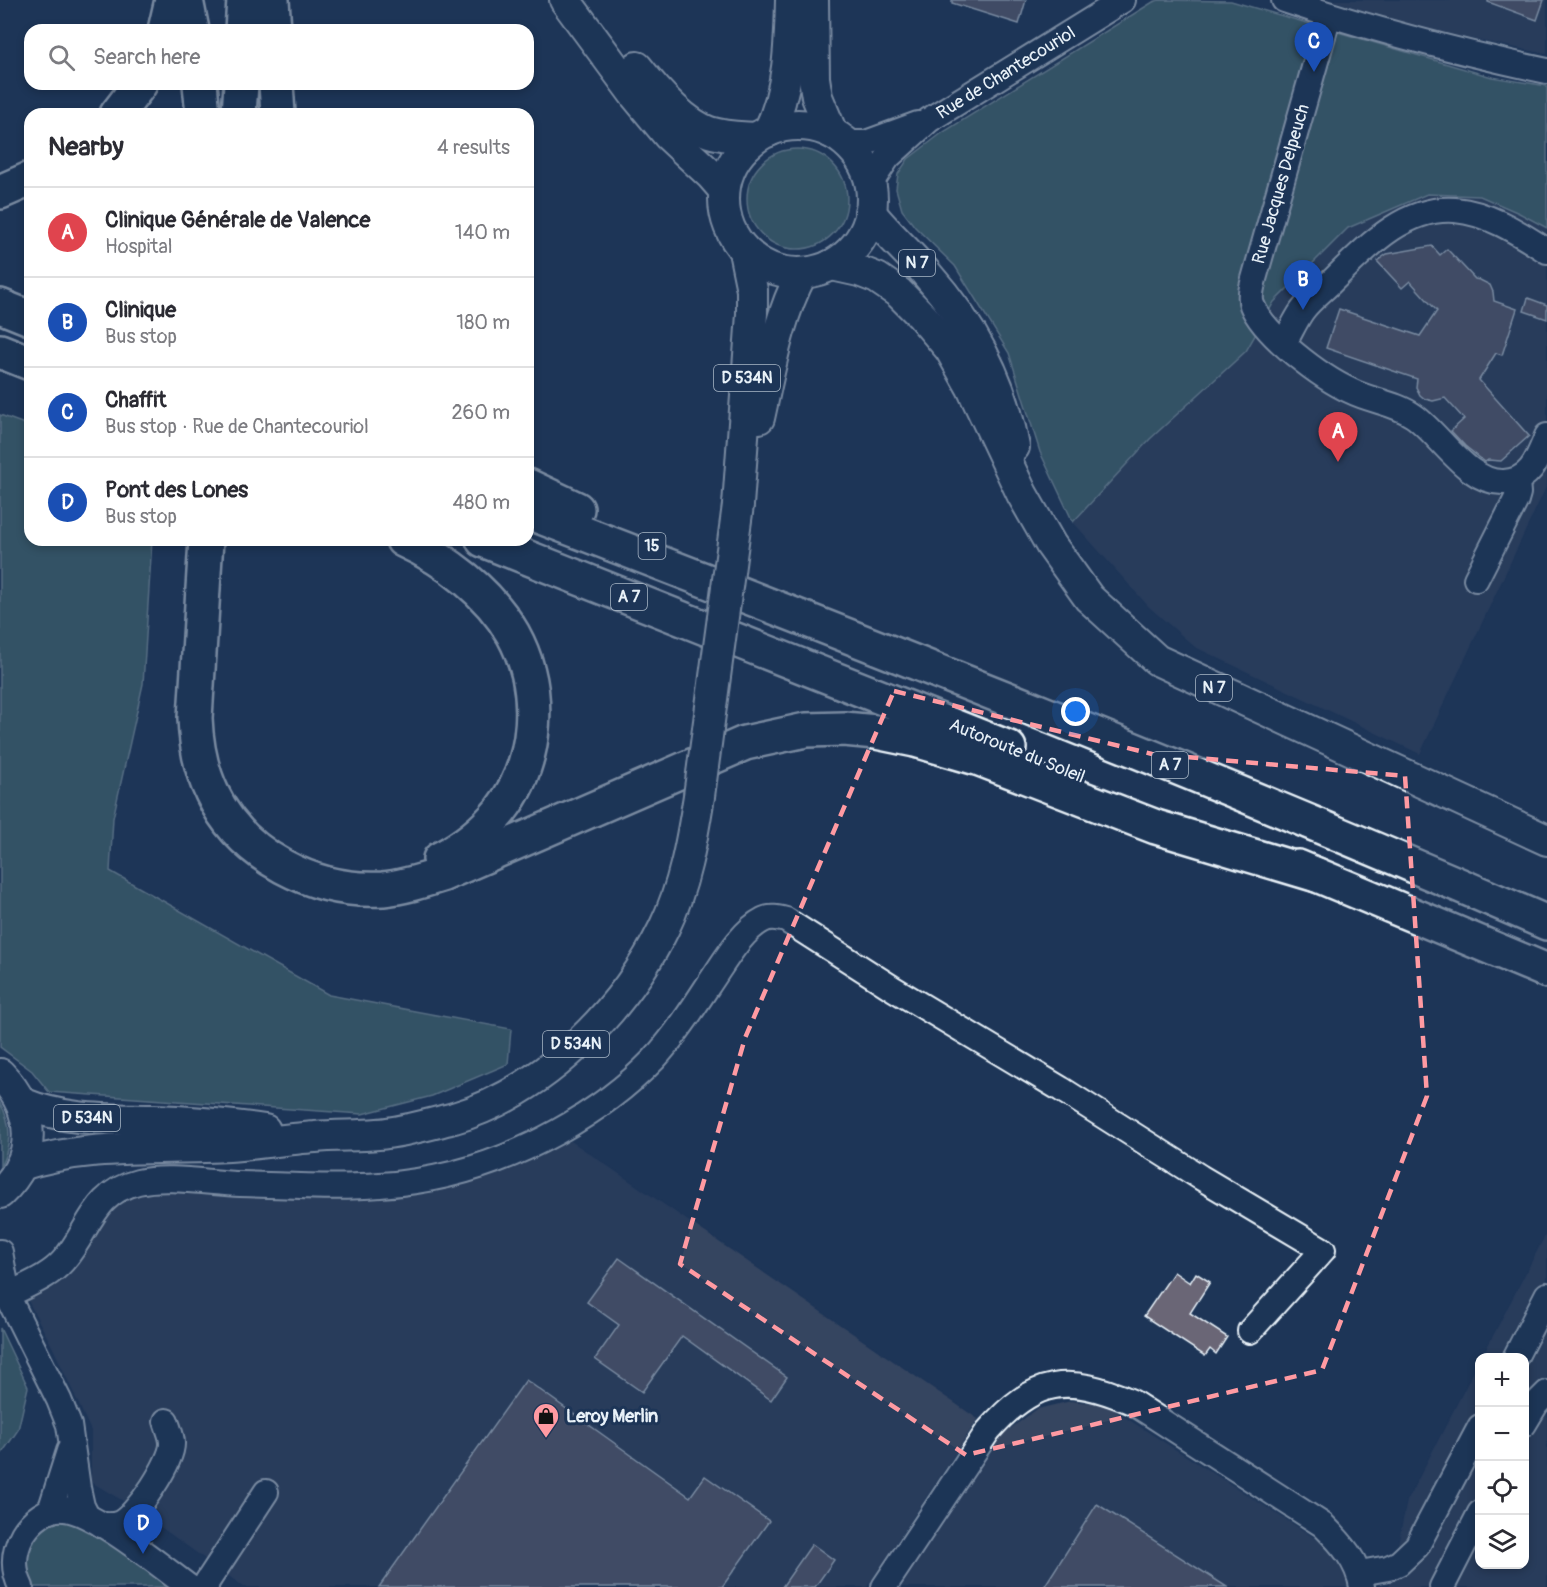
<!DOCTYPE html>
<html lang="en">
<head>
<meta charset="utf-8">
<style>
	:root { --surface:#fff; --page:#f2f2f3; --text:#2b2b33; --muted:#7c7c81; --line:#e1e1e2; --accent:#8a5d65 }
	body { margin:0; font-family:Pangolin,sans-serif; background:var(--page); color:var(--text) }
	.controls { position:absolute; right:18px; bottom:18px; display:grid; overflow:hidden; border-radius:12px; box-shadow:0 3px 9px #0003 }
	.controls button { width:54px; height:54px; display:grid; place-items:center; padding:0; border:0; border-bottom:2px solid var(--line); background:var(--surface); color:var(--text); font:30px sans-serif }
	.you { position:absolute; left:1076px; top:712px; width:21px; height:21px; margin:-15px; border:4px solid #fff; border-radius:50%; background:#1a73e8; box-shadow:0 0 0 9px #1a73e833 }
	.badge { display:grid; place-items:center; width:39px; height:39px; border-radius:50%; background:var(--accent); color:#fff; font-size:20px; font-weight:700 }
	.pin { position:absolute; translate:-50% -50px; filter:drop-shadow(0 2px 3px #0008) }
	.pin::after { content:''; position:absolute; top:32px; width:21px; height:18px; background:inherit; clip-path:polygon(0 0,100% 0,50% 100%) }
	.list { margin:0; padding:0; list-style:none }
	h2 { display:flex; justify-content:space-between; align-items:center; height:78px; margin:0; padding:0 24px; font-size:26px }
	h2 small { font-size:20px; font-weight:400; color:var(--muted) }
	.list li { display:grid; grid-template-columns:39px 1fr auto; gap:18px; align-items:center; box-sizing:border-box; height:90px; padding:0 24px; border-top:2px solid var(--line) }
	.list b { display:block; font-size:22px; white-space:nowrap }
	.list p { margin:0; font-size:20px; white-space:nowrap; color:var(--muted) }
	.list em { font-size:20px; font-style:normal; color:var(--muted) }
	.icon { flex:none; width:33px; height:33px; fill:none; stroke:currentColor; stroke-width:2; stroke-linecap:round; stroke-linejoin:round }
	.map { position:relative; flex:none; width:1547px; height:1587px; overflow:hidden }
	.search { position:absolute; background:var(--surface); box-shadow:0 3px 9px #0003; left:24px; top:24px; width:510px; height:66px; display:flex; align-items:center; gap:15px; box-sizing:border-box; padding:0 21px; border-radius:18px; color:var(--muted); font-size:22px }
	.panel { position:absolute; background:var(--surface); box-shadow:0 3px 9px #0003; left:24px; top:108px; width:510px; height:438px; border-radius:18px }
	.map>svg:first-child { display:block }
</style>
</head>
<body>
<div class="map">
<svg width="1547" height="1587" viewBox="0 0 1547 1587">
	<rect width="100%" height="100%" fill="#1d3557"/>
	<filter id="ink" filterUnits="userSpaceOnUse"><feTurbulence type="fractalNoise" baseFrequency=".0167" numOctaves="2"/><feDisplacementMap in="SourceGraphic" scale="12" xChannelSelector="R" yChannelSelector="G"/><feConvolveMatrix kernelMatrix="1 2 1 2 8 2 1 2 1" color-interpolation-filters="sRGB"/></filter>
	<g filter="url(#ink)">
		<g fill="#344460">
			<polygon points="1332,0 1547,0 1547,54 1416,28"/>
			<polygon points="1427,194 1480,196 1519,213 1547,228 1547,485 1420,754 1195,647 1149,607 1073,522 1150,439 1246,351 1274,302 1348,228"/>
			<polygon points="571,1141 978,1419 867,1587 244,1587 130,1505 91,1482 91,1431 53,1348 25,1295 80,1252 114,1207 133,1194 151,1189 386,1196 539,1154"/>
			<polygon points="1547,1232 1547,1587 1389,1587 1407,1501 1479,1361 1480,1564 1524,1564 1524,1358 1482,1357"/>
			<polygon points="1071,1401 1104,1404 1323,1543 1338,1557 1349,1581 1349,1587 901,1587 1003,1434 1037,1409"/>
		</g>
		<g fill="#4f7577" stroke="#9cb3b8" stroke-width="1.5">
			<polygon points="1159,0 1231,1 1492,77 1547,86 1547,228 1519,213 1480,196 1427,194 1348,228 1274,302 1246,351 1150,439 1073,522 1040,452 1009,353 955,266 915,227 902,210 896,189 898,174 908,159 942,133 1153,2"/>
			<circle cx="797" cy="199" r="50"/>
			<polygon points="0,415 30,426 30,540 152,540 143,684 113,818 110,871 329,995 511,1029 508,1064 432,1096 362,1114 49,1092 32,1071 0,1047"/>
			<path d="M0,1103c12,21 12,42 0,64z"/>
			<polygon points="0,1328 28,1387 18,1430 0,1456"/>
			<path d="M63,1520l17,2 92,65h-139c-16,-28 -3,-61 30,-67z"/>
		</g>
		<g fill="#6a6676" stroke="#e8f1f8" stroke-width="1.5">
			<polygon points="952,0 1026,0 1019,24 952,3"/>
			<polygon points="1488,0 1544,0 1537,20 1488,2"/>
			<polygon points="1432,246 1440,255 1447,249 1475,279 1480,280 1490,285 1493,292 1494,301 1517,309 1502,355 1496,353 1479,380 1529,436 1501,461 1488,460 1485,462 1465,446 1451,431 1464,419 1445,398 1433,401 1425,399 1420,395 1416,387 1417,379 1326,348 1339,309 1420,336 1437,311 1410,281 1402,288 1377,261 1387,254"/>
			<polygon points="1528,298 1547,305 1547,319 1524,311"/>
			<polygon points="619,1258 787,1377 771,1400 682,1336 642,1392 595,1359 619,1325 587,1302"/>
			<polygon points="1174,1272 1190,1283 1196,1273 1210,1282 1190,1313 1227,1337 1216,1354 1210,1349 1205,1356 1144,1316"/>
			<polygon points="526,1380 690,1497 705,1476 769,1521 722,1587 379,1587"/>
			<polygon points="1097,1504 1227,1587 1044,1587"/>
			<polygon points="812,1544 834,1560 815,1587 782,1587"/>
		</g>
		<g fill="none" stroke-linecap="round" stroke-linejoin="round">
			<g stroke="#e8f1f8" stroke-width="28">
				<g id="minor">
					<path d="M1284,0c86,29 174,52 263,71"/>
					<path d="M1329,15l-75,264c-2,8 -5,18 -2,26 12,30 70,73 99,86 20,10 45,12 63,25 26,18 54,68 90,66 27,-1 34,-24 43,-46"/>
					<polyline points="847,143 866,143 918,124"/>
					<path id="s1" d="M870,184l18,-27 41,-37 194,-120"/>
					<path d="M1284,343c6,-10 11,-22 18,-32 8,-11 20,-20 29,-29 34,-33 73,-76 124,-72 34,3 64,23 92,41"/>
					<polyline points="1476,579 1516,500 1518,493 1517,481"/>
					<polyline points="0,1252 8,1295"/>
					<polyline points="0,1281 59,1400 69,1425 78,1488 82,1506 86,1514"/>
					<path d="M8,1295c19,-10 41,-18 55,-34 27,-30 29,-68 75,-79 28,-7 72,1 102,2 46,1 94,5 140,1 63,-4 123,-23 177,-53 36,-20 69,-44 97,-73 21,-23 38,-49 55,-75 14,-20 32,-53 54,-64 7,-4 15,-2 23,0l108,69 167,100 139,88 123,73 -73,81"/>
					<polyline points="1515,1358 1547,1295"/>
					<polyline points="1524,1424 1536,1404 1547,1393"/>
					<polyline points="50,1511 69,1451"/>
					<path d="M102,1525c6,0 12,1 18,-2 16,-7 53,-62 52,-80 0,-7 -4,-15 -6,-22"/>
					<polyline points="1360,1573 1388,1568 1399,1563 1417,1546 1480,1427"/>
					<path d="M21,1587c-9,-18 -8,-35 2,-53 8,-13 24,-27 41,-25 30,2 98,58 125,78"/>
					<polyline points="206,1587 207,1582 266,1492"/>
					<path d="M884,1587l104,-156c46,-53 80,-57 144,-29l191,123c18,18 35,36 39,62"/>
					<polyline points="1442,1587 1480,1513"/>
				</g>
			</g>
			<g stroke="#e8f1f8" stroke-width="34">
				<g id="major">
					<polyline points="565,0 635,95 668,135 711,175 724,190"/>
					<polyline points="813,0 814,78 817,97 832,133"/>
					<path d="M637,67c18,23 45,55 72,65 15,5 31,5 46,6"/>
					<circle cx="798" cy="199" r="74"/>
					<path d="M769,131c20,-41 21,-87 22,-131"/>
					<path d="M870,212c17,22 38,39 56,61 45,51 76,106 88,174"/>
					<polyline points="832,265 859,271 877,278 899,293 922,316 950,349 972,388 1022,494 1051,545 1089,598 1157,660 1547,840"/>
					<path d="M759,418c11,-49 19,-100 43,-145"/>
					<polyline points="738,505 752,314 752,290 744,251"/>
					<path d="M0,1074c35,36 39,83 0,119"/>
					<path d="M22,1103c43,18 87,16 132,17 37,1 74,5 111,10"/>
					<path d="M21,1165c69,-22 137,-15 208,-19 28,-2 57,-7 86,-9 21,-2 42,-1 63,-3 25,-2 52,-10 76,-16 90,-26 170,-108 210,-190 20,-41 28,-88 35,-132"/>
				</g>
			</g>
			<g stroke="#e8f1f8" stroke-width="38">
				<g id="highway">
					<polyline points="186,0 192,30"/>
					<polyline points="272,0 274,30"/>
					<polyline points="165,30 172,0"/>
					<polyline points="242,30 244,0"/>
					<polyline points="200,84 203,114"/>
					<polyline points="276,84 278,114"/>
					<polyline points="117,114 140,84"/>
					<polyline points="239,114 241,84"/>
					<polyline points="0,192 30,179"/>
					<polyline points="0,306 30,318"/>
					<polyline points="0,351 30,363"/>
					<polyline points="528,486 577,509"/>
					<path d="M528,512c342,131 683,265 1019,411"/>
					<path d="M206,540l-11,178c1,26 6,52 17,75 30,64 103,100 171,96 20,-2 39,-8 58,-14l304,-132 61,-13 38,-1 32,3 39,8 65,19 176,68 161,48"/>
					<path d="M403,540c44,20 86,52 110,94 30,54 26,128 -13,177 -17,21 -37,36 -60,48"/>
					<polyline points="483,540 1009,748"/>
					<polyline points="1298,867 1547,971"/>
				</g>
			</g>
			<use href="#minor" stroke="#1d3557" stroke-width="24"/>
			<use href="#major" stroke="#1d3557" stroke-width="30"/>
			<use href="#highway" stroke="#1d3557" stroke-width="33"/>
			<g stroke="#e8f1f8" stroke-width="34" stroke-linecap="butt">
				<polyline id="major-bridge" points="699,796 738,505"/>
			</g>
			<use href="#major-bridge" stroke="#1d3557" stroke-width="30"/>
		</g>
	</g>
	<path d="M0 0H1547V1587H0ZM894,691l258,63 253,22 22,320 -105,274 -356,85 -286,-191 65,-226z" fill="#1d3557" fill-opacity=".55" fill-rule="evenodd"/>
	<path fill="none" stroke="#ff9aa2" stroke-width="4.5" stroke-dasharray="12 8" stroke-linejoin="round" d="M894,691l258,63 253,22 22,320 -105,274 -356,85 -286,-191 65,-226z"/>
	<defs>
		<g id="shop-pin" transform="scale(1.35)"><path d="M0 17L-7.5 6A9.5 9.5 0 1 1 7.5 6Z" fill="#ff9aa2" stroke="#1d3557"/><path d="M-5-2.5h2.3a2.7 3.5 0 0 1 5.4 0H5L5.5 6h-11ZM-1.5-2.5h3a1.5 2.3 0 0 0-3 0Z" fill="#111"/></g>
	</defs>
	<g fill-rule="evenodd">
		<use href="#shop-pin" x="546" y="1416"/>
	</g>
	<g text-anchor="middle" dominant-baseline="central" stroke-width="6" stroke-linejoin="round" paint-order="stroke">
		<g fill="#1d3557" stroke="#abb9c8" stroke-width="1.5">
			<rect x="899" y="250" width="36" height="26" rx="4.5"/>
			<rect x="714" y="365" width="66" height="26" rx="4.5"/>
			<rect x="638.5" y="533" width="27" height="26" rx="4.5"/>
			<rect x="611" y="584" width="36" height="26" rx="4.5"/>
			<rect x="1196" y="675" width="36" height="26" rx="4.5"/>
			<rect x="1152" y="752" width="36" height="26" rx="4.5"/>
			<rect x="543" y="1031" width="66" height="26" rx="4.5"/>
			<rect x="54" y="1105" width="66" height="26" rx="4.5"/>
		</g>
		<g font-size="16" font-weight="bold" fill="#e8f1f8">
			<text x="917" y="263">N 7</text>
			<text x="747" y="378">D 534N</text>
			<text x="652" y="546">15</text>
			<text x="629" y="597">A 7</text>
			<text x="1214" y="688">N 7</text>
			<text x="1170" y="765">A 7</text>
			<text x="576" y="1044">D 534N</text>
			<text x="87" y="1118">D 534N</text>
		</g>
		<g font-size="18" fill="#e8f1f8" stroke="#1d3557">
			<text stroke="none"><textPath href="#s1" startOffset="178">Rue de Chantecouriol</textPath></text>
			<text transform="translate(1281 184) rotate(-74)">Rue Jacques Delpeuch</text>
			<text transform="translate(1017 751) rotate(22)">Autoroute du Soleil</text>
		</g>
		<g font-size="18" font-weight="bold" fill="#e8f1f8" stroke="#1d3557" text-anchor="start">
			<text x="566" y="1416">Leroy Merlin</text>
		</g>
	</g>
</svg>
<div class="controls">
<button>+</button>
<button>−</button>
<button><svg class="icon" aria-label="locate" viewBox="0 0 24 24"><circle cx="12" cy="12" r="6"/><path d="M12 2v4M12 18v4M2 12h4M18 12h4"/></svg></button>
<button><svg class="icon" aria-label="layers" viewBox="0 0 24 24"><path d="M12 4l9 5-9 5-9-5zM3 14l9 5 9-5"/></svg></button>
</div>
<div class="you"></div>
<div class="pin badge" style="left:1338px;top:462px;background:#e0444e">A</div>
<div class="pin badge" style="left:1303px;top:310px;background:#1a4fb4">B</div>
<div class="pin badge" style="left:1314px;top:72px;background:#1a4fb4">C</div>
<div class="pin badge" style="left:143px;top:1554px;background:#1a4fb4">D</div>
<div class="search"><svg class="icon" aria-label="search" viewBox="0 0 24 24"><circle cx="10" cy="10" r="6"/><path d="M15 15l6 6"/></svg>Search here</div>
<section class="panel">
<h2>Nearby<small>4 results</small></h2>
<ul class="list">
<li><span class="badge" style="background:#e0444e">A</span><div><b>Clinique Générale de Valence</b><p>Hospital</p></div><em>140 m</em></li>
<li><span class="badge" style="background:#1a4fb4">B</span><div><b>Clinique</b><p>Bus stop</p></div><em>180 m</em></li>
<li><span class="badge" style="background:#1a4fb4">C</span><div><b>Chaffit</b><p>Bus stop · Rue de Chantecouriol</p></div><em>260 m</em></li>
<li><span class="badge" style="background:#1a4fb4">D</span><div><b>Pont des Lones</b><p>Bus stop</p></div><em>480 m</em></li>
</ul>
</section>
</div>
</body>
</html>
